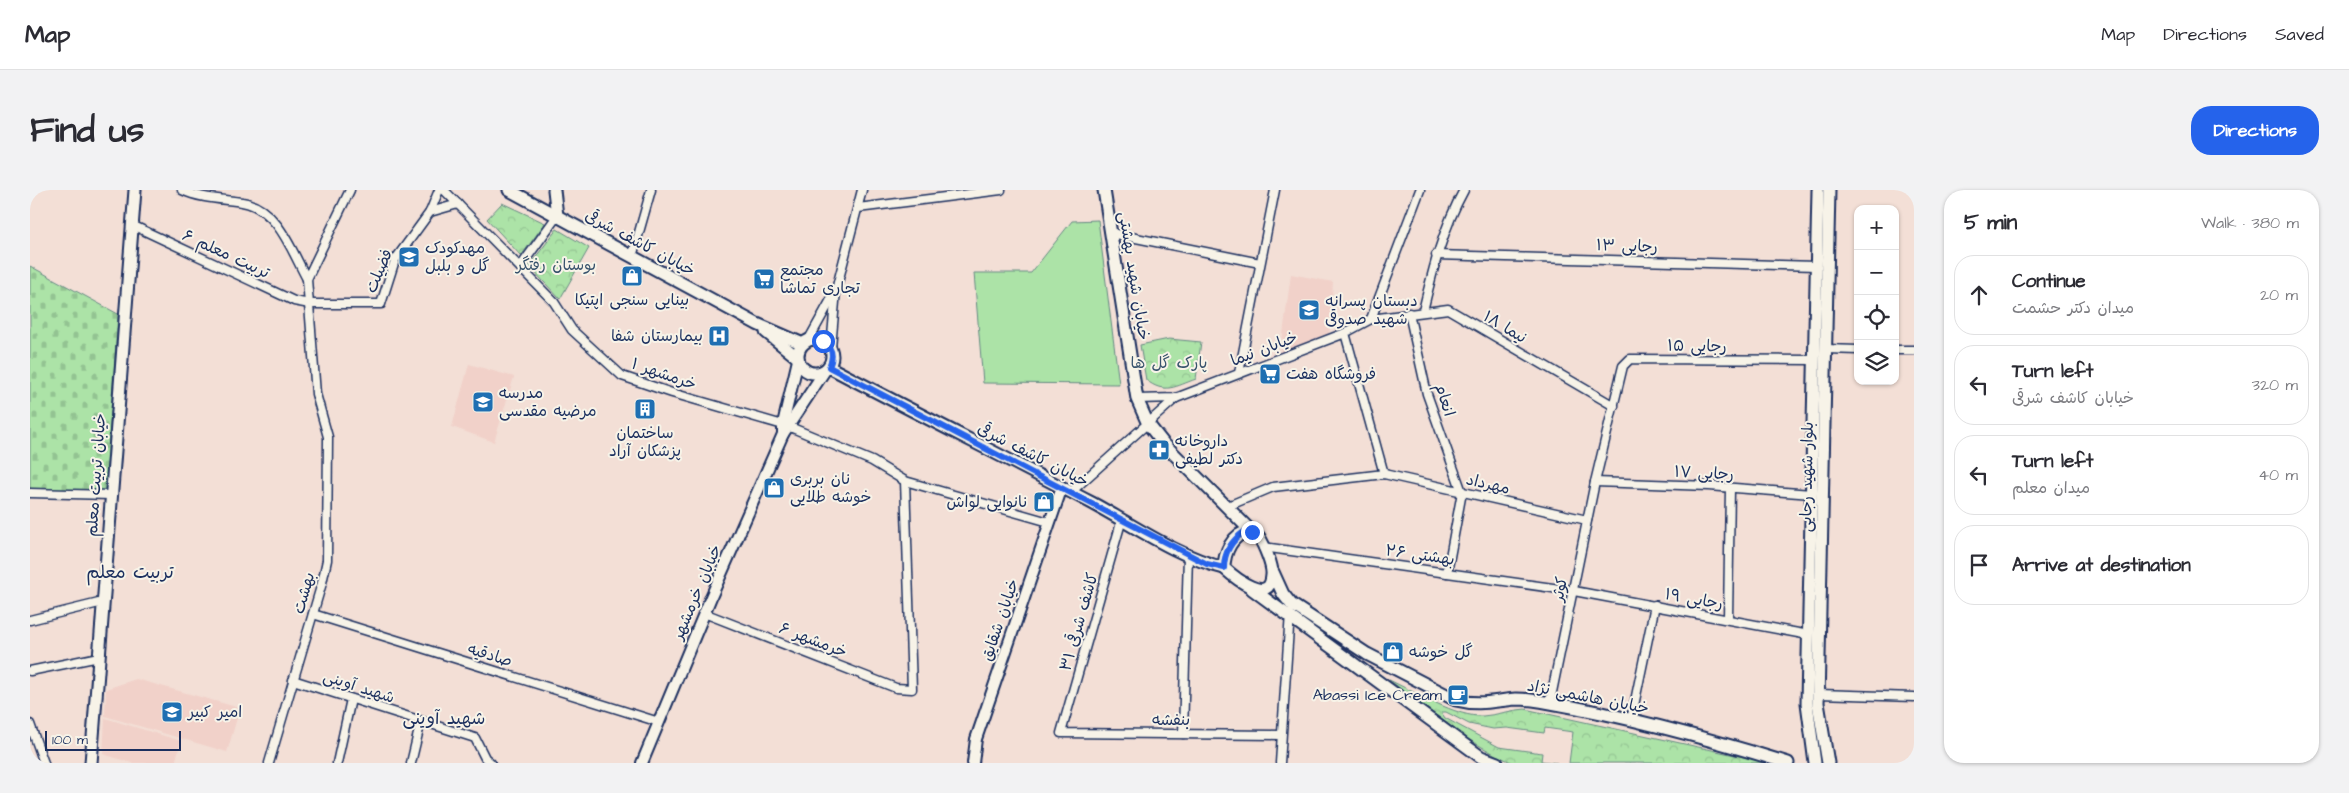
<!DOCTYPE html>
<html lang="en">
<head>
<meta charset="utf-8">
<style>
	:root { --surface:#fff; --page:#f2f2f3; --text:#2b2b33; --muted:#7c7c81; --line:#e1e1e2; --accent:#2563eb }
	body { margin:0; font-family:"Architects Daughter","Playpen Sans Arabic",sans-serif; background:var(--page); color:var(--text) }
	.controls { position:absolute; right:15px; top:15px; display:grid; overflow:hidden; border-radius:10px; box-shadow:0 1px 4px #0004 }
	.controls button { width:45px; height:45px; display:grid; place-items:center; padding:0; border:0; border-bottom:1px solid var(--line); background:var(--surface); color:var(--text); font:25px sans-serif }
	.scale { position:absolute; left:15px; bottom:12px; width:136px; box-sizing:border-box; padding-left:5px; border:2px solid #1b2f5e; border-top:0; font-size:14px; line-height:18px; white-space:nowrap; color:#1b2f5e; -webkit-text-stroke:4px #f7f3e8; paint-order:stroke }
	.stop { position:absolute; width:15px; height:15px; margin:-11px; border:4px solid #2563eb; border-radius:50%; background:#fff }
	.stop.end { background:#2563eb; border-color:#fff; box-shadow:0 1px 5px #0008 }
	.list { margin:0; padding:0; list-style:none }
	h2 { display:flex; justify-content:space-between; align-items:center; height:65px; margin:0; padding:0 20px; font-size:21px }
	h2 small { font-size:16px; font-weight:400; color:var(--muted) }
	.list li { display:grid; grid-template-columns:32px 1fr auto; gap:15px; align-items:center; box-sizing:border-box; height:80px; margin:0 10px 10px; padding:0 10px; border:1px solid var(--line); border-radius:20px }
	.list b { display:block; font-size:19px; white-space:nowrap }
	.list p { margin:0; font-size:16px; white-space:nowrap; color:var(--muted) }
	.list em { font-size:16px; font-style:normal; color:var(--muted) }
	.icon { flex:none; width:28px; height:28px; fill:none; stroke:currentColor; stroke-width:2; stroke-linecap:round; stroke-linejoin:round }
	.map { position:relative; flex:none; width:1884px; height:573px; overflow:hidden; border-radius:20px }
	header { display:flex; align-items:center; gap:30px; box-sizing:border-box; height:70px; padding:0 25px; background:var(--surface); border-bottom:1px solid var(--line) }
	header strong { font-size:24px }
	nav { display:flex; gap:28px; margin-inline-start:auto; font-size:18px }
	.intro { display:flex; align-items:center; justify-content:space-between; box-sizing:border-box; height:120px; padding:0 30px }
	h1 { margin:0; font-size:35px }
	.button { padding:12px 22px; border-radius:20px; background:var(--accent); color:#fff; font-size:18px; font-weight:700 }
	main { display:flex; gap:30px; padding:0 30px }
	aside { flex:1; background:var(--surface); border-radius:20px; box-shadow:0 1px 4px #0004 }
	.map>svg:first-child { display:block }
</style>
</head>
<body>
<header>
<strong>Map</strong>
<nav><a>Map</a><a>Directions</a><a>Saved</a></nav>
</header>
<div class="intro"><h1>Find us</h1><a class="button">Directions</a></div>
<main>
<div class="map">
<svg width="1884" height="573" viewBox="0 0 1884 573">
	<defs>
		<pattern id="cemetery-stones" width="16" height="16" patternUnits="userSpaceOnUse" patternTransform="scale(1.25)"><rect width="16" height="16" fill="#ace3a7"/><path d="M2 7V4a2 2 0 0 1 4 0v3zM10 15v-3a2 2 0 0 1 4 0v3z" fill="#93c392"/></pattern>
		<pattern id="park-crowns" width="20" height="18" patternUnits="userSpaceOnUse" patternTransform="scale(1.25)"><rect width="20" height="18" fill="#ace3a7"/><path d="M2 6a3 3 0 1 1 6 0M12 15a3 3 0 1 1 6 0" fill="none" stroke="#93c392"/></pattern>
	</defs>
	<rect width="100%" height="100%" fill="#f3dfd6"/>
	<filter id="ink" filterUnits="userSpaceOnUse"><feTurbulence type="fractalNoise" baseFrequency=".02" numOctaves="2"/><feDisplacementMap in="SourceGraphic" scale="10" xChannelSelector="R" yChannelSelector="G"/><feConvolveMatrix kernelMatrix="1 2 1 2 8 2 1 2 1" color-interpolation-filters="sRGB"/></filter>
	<g filter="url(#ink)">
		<g fill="#f1d1c9">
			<polygon points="1261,84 1303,92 1299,147 1250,166"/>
			<polygon points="439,174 484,187 464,252 422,237"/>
			<polygon points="106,489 210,518 197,562 75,526 76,499"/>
			<polygon points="75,528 151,551 145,573 102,573 73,564"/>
		</g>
		<polygon fill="#ace3a7" stroke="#648982" points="1068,30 1089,194 953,193 944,83 1001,83 1042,31"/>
		<polygon fill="url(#cemetery-stones)" stroke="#648982" points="0,76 88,124 75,303 0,300"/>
		<g fill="url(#park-crowns)" stroke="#648982">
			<polygon points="472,13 515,33 491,66 457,29"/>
			<polygon points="527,39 559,58 530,109 499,76"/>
			<path d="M1139,149l32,3 -5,37c-20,7 -31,16 -50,1l-6,-35z"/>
			<path d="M1359,490c24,11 69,38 94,36 14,-1 28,-6 42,-7l246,54h-202l4,-31 -28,-4 -1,5 -37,-5 -14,1 -24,-5 -23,-12h-5l4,6 54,29 43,6 -1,8 16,2h-44l-17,-8 -28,-16z"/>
		</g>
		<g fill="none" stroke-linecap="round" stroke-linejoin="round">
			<g stroke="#1b2f5e" stroke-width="11">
				<g id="minor">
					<path d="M152,0c19,9 40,9 60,12 36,6 50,50 65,77"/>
					<polyline points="414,0 524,112 542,140 592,186 642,203 760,237 842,271 875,291 1019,332"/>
					<polyline points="828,18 971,0"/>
					<polyline points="400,22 428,14"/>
					<polyline points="102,35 264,111 280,114 351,114 365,70 400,22 409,0"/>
					<polyline points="1081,43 1230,73"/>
					<polyline points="1406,65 1786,76"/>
					<polyline points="602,67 621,0"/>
					<polyline points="491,76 527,26"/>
					<path d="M1393,121c10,-42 20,-83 41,-121"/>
					<polyline points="1379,123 1397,204 1432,302 1417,383"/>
					<polyline points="1341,129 1418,119 1584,216"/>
					<polyline points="1315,143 1354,284"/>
					<polyline points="778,151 803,106"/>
					<polyline points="801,158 806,100 832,0"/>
					<polyline points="1796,159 1828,160"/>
					<polyline points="1865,160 1884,160"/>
					<polyline points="1209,183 1245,0"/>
					<polyline points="1107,209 1146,208 1315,143 1341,129 1390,0"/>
					<polyline points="1565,292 1679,296 1782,304"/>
					<polyline points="1041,302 1146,208"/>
					<polyline points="0,303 81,305"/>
					<polyline points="1198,316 1243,297 1354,284 1557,330"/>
					<polyline points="1092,329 1031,543 1251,545"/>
					<polyline points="1233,357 1544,401 1779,445"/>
					<polyline points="674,423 866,498 882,499 875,291"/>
					<polyline points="283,424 629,532"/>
					<polyline points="1698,429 1700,298"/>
					<polyline points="0,430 73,412"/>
					<polyline points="0,481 69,467"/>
					<polyline points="263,490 445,548 455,568 461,573"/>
					<polyline points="1789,504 1884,507"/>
					<polyline points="1520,512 1565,292 1593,176 1600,169 1784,170"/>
					<polyline points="1601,530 1625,415"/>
					<polyline points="0,534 14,573"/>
					<polyline points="1153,544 1158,365"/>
					<polyline points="239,573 292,393 297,370 298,247 286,204 277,89 320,0"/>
					<polyline points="307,573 321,509"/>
					<polyline points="381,573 391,531"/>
					<polyline points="1250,573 1260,423"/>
				</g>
			</g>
			<g stroke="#1b2f5e" stroke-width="14">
				<g id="tertiary">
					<polyline points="753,244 753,234 768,170"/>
					<polyline points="612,573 681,407 753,244 794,182"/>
					<polyline points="943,573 946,549 1032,297"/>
				</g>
			</g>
			<g stroke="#1b2f5e" stroke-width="15">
				<g id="secondary">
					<polyline points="479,0 727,134 773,154"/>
					<polyline points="524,0 527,26"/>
					<polyline points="1074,0 1107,209 1118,234 1133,253 1222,342"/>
					<polyline points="736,142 768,168"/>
					<circle cx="785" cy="166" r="17"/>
					<path d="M799,177c87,46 175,90 263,136 41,22 86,54 132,65"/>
					<path d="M1219,341c4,1 8,3 10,6 5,8 14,29 13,38 -2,32 -38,2 -48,-7 0,-15 8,-34 25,-37z"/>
					<path d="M1243,382l10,22 8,10 76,50 89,46c24,6 37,1 60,-1 11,0 24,2 35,4 80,14 159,36 237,60"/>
					<polyline points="1222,399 1451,567 1467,573"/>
					<polyline points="61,573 105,0"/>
					<polyline points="1785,573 1777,513 1788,0"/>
					<polyline points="1798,573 1788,513 1799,0"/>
				</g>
			</g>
			<use href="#minor" stroke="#f7f3e8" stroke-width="8"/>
			<use href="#tertiary" stroke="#f7f3e8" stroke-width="10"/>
			<use href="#secondary" stroke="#f7f3e8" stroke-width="11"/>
		</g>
	</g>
	<g fill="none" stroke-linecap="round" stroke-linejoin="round" filter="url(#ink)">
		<path stroke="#2563eb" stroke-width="6" d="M793,151c10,7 11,15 6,26l378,197 17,4c0,-16 7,-27 20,-36h8"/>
	</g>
	<defs>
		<g id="school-square" transform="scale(1.125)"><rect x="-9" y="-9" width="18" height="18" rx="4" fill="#1f6fb2" stroke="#f7f3e8"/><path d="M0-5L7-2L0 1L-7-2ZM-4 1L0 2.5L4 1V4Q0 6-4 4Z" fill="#fff"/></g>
		<g id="shop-square" transform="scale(1.125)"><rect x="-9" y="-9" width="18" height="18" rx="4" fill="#1f6fb2" stroke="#f7f3e8"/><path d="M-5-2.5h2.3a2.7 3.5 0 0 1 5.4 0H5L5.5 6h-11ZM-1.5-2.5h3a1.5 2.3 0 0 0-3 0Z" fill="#fff"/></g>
		<g id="supermarket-square" transform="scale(1.125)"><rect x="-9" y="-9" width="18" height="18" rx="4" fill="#1f6fb2" stroke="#f7f3e8"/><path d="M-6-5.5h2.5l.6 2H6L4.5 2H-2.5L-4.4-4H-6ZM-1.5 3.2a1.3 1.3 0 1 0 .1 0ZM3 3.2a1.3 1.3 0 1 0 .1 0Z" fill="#fff"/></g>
		<g id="hospital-square" transform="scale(1.125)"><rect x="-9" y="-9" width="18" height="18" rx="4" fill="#1f6fb2" stroke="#f7f3e8"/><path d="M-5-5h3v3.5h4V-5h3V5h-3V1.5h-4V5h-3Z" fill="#fff"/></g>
		<g id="building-square" transform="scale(1.125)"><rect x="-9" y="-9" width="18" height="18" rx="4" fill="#1f6fb2" stroke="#f7f3e8"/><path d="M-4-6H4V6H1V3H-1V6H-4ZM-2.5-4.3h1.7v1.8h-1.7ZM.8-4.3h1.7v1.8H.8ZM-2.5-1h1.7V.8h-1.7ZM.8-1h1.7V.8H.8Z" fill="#fff"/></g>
		<g id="pharmacy-square" transform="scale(1.125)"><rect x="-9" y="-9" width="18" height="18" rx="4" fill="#1f6fb2" stroke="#f7f3e8"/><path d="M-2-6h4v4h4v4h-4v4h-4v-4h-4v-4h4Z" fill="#fff"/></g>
		<g id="cafe-square" transform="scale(1.125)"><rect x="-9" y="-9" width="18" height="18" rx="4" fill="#1f6fb2" stroke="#f7f3e8"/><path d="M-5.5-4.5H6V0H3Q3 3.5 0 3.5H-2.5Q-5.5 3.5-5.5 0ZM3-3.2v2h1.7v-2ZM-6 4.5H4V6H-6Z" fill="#fff"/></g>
	</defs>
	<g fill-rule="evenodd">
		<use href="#school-square" x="379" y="67"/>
		<use href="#shop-square" x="602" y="86"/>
		<use href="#supermarket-square" x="734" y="89"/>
		<use href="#school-square" x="1279" y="120"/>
		<use href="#hospital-square" x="689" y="146"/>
		<use href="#supermarket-square" x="1240" y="184"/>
		<use href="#school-square" x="453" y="212"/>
		<use href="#building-square" x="615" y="219"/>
		<use href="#pharmacy-square" x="1129" y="260"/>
		<use href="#shop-square" x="744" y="298"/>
		<use href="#shop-square" x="1014" y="312"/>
		<use href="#shop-square" x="1363" y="462"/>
		<use href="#cafe-square" x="1428" y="505"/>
		<use href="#school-square" x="142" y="522"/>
	</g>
	<g text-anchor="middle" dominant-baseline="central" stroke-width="4" stroke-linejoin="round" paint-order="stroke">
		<g font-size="16" fill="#1b2f5e" stroke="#f7f3e8">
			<text transform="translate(610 53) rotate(28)">خیابان کاشف شرقی</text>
			<text transform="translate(1597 56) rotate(2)">رجایی ۱۳</text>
			<text transform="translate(196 64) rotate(25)">تربیت معلم ۶</text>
			<text transform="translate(349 81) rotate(-67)">فضیلت</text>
			<text transform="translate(1104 86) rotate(81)">خیابان شهید بهشتی</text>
			<text transform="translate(1475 137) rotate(31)">نیما ۱۸</text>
			<text transform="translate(1667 156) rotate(1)">رجایی ۱۵</text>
			<text transform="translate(1234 159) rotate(-21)">خیابان نیما</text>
			<text transform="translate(634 184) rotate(19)">خرمشهر ۱</text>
			<text transform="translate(1415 210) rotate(73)">انعام</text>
			<text transform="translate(1003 265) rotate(27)">خیابان کاشف شرقی</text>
			<text transform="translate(1674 283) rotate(3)">رجایی ۱۷</text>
			<text transform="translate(66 285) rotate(-86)">خیابان تربیت معلم</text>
			<text transform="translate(1777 287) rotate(-89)">بلوار شهید رجایی</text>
			<text transform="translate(1458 294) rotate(13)">مهرداد</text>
			<text transform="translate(1390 365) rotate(8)">بهشتی ۲۶</text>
			<text transform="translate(1530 399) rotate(-79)">کوثر</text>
			<text transform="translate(667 402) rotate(-67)">خیابان خرمشهر</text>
			<text transform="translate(274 403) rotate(-74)">بهشت</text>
			<text transform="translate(1664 409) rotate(10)">رجایی ۱۹</text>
			<text transform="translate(970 430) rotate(-71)">خیابان شقایق</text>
			<text transform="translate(1049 432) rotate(-74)">کاشف شرقی ۳۱</text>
			<text transform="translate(783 450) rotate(21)">خرمشهر ۶</text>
			<text transform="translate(460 465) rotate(17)">صادقیه</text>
			<text transform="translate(329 497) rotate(18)">شهید آوینی</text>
			<text transform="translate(1558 507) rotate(11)">خیابان هاشمی نژاد</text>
			<text x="1141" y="530">بنفشه</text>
		</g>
		<g font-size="16" fill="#1b2f5e" stroke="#f7f3e8" text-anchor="start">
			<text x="395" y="58">مهدکودک<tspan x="395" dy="18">گل و بلبل</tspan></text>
			<text x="750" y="80">مجتمع<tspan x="750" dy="18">تجاری تماشا</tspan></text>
			<text x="602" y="110" text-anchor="middle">بینایی سنجی اپتیکا</text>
			<text x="1295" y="111">دبستان پسرانه<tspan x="1295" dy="18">شهید صدوقی</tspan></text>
			<text x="673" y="146" text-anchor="end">بیمارستان شفا</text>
			<text x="1256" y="184">فروشگاه هفت</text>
			<text x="469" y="203">مدرسه<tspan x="469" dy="18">مرضیه مقدسی</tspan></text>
			<text x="615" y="243" text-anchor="middle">ساختمان<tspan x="615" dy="18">پزشکان آراد</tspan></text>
			<text x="1145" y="251">داروخانه<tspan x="1145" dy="18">دکتر لطیفی</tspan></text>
			<text x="760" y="289">نان بربری<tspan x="760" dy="18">خوشه طلایی</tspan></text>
			<text x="998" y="312" text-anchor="end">نانوایی لواش</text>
			<text x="1379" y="462">گل خوشه</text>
			<text x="1412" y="505" text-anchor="end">Abassi Ice Cream</text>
			<text x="158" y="522">امیر کبیر</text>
		</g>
		<g font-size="16" fill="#38536d" stroke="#f7f3e8">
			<text x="526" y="75">بوستان رفتگر</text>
			<text x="1139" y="173">پارک گل ها</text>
		</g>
		<g font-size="18" fill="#1b2f5e" stroke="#f7f3e8">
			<text x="100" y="382">تربیت معلم</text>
			<text x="414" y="528">شهید آوینی</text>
		</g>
	</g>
</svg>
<div class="controls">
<button>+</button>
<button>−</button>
<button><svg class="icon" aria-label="locate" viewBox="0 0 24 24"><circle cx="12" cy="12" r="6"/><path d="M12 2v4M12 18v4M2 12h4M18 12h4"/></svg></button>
<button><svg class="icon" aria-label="layers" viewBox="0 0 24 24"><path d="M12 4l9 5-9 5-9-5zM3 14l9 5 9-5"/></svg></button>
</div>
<div class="scale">100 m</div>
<div class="stop" style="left:793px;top:151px"></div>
<div class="stop end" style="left:1222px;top:342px"></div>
</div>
<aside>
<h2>5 min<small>Walk · 380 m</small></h2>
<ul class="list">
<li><svg class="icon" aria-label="ahead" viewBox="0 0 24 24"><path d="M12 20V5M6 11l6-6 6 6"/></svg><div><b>Continue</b><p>میدان دکتر حشمت</p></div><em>20 m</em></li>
<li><svg class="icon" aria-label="left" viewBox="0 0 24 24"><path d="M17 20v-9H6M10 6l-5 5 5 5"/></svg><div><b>Turn left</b><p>خیابان کاشف شرقی</p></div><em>320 m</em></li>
<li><svg class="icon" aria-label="left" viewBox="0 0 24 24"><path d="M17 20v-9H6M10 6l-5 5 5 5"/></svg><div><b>Turn left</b><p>میدان معلم</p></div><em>40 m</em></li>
<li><svg class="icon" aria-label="arrive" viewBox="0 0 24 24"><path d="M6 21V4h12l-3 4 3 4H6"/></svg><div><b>Arrive at destination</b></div></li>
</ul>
</aside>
</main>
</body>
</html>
